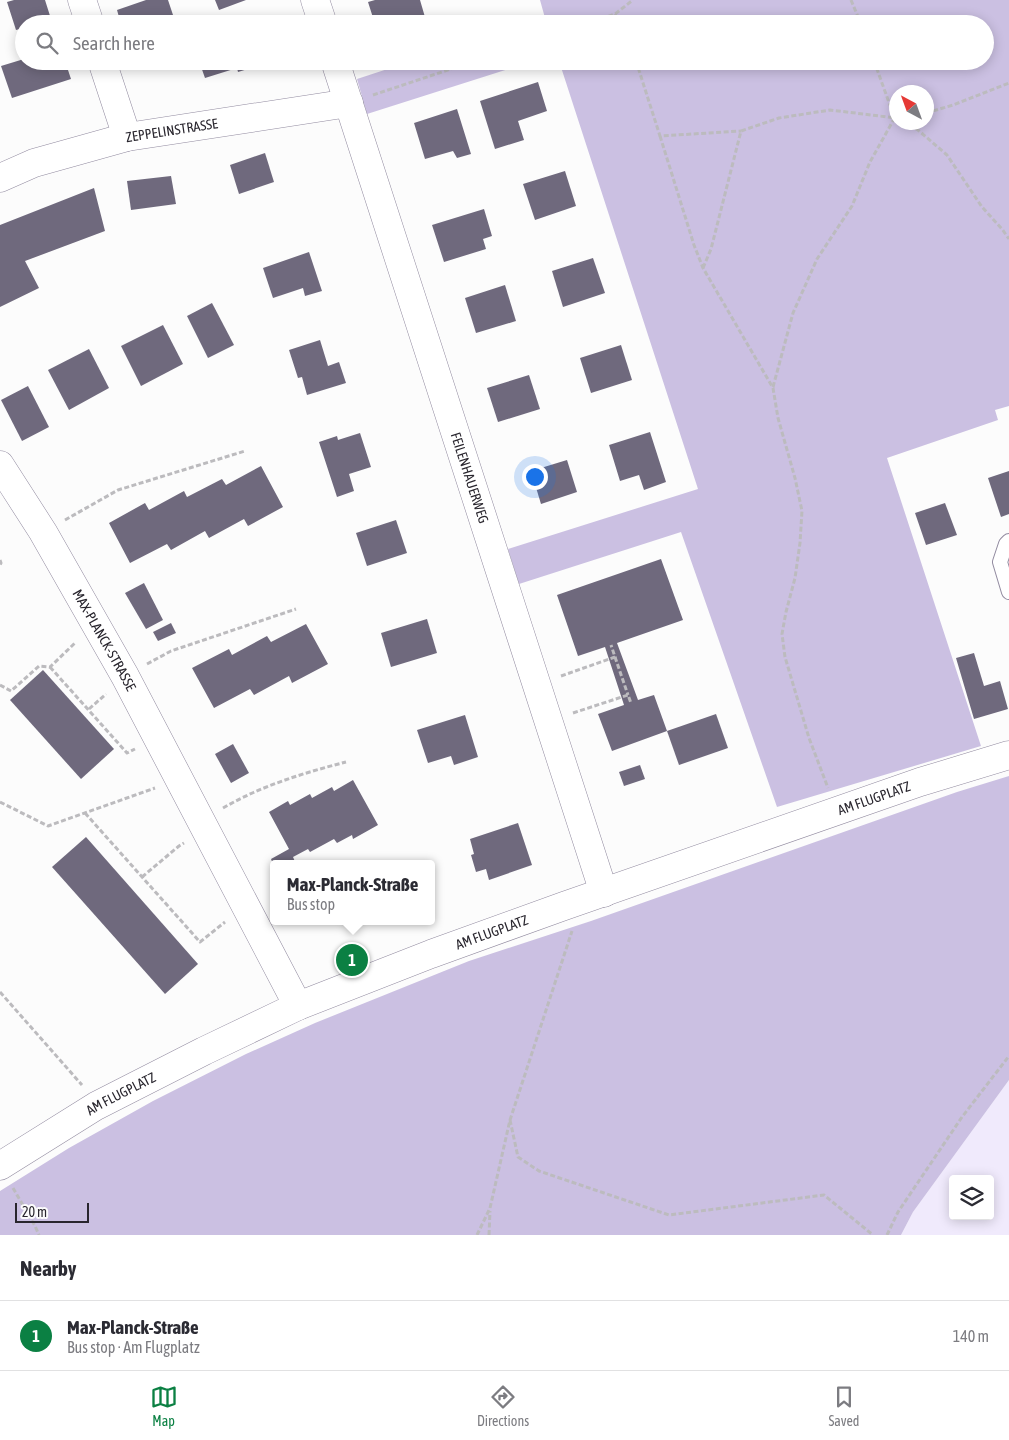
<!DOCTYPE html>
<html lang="en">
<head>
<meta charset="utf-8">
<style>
	:root { --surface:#fff; --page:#f2f2f3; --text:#2b2b33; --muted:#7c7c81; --line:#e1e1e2; --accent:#0b8043 }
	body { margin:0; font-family:"Asap Condensed",sans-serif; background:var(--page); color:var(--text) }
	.controls { position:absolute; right:15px; bottom:15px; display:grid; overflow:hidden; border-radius:5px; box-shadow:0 2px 12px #0003 }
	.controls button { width:45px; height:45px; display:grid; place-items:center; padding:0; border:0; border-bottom:1px solid var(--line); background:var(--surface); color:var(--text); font:25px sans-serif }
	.compass { position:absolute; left:889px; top:85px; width:45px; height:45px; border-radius:50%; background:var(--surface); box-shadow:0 2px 12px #0003; rotate:319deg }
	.scale { position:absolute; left:15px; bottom:12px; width:74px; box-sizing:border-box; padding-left:5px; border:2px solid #29262e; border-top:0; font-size:14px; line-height:18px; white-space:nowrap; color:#29262e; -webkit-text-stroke:4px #fcfcfc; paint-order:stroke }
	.you { position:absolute; left:534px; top:476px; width:18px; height:18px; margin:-12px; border:4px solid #fff; border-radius:50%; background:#1a73e8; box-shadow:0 0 0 8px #1a73e833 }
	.badge { display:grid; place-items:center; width:32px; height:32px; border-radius:50%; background:var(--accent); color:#fff; font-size:16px; font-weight:700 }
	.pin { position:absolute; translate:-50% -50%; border:2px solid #fff; box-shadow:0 1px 5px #0006 }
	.popup { position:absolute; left:270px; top:860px; width:165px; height:65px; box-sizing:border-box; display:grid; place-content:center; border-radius:5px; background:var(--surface); filter:drop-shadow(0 1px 4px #0005); font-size:16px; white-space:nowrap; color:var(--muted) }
	.popup b { font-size:19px; color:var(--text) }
	.popup::after { content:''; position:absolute; left:50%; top:100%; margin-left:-10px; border:10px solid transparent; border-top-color:var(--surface) }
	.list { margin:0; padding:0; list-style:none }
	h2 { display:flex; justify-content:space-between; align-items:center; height:65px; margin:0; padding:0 20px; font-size:21px }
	h2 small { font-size:16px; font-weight:400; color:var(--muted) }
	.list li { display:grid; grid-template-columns:32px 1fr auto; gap:15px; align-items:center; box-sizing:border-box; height:70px; padding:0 20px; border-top:1px solid var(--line) }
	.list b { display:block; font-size:19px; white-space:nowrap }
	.list p { margin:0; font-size:16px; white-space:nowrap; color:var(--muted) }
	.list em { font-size:16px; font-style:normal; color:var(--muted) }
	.icon { flex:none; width:28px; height:28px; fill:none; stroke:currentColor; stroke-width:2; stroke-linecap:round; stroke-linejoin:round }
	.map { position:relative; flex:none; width:1009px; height:1235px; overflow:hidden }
	.search { position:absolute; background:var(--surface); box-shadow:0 2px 12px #0003; left:15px; right:15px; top:15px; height:55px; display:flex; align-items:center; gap:12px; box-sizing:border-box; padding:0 18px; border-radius:28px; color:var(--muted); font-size:19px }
	.sheet { height:135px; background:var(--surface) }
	nav { display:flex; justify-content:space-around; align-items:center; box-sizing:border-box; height:70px; border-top:1px solid var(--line); background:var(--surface); font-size:14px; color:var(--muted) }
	nav a { display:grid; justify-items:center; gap:2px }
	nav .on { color:var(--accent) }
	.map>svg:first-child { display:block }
</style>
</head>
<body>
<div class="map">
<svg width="1009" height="1235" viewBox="0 0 1009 1235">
	<rect width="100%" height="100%" fill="#fcfcfc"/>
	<path fill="#f0eafc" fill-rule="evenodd" d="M1009,1080v155h-108l12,-23zM953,1179h37v37h-37z"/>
	<g fill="#cbc0e2" fill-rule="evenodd">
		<path d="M540,0h469v406l-14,4 3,10 -111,38 94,288 -204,61 -96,-275 -162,52 -11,-35 190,-60 -139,-428h426v-37h-458l18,-6zM926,92v30h-30v-30z"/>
		<polygon points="412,61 534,61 367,114 357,79"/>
		<polygon points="1009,776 1009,1080 913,1212 901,1235 0,1235 0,1191 69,1148 153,1101 246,1054 315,1023 469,961 591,921 957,792"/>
	</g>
	<g fill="#6f697d">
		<polygon points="14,0 45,0 51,19 35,24 24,24 24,28 16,30 7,2"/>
		<polygon points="146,0 168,0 176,24 121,24 117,10"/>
		<polygon points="215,0 246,0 219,10"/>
		<polygon points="375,0 420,0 427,24 402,24 402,22 397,24 375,24 368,2"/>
		<polygon points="24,59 24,61 65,61 71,79 12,98 1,66"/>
		<polygon points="199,61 271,61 271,62 238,72 237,68 205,78"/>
		<polygon points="538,82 547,111 518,121 524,140 495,149 480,101"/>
		<polygon points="457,109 471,154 457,158 453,151 425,159 414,123"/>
		<polygon points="265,153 274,182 239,194 230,165"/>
		<polygon points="565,171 576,206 535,220 523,184"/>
		<polygon points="171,176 176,204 131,210 127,181"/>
		<polygon points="94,188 105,231 25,261 39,288 0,307 0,225"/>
		<polygon points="484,209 492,236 483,239 486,249 444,262 432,225"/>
		<polygon points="309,252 322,291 305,296 303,288 273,298 263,268"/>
		<polygon points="593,258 605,293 563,307 552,271"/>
		<polygon points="505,285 516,321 476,333 465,298"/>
		<polygon points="212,303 234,345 208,358 187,316"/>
		<polygon points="163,325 183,364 141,386 121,346"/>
		<polygon points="320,340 328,366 339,362 346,383 307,395 302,377 298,378 289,350"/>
		<polygon points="621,345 632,380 591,393 580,358"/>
		<polygon points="89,349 109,388 69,410 48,370"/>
		<polygon points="529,375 540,409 498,422 487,388"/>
		<polygon points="28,386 49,427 22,441 1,400"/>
		<polygon points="650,432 666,482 644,490 639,475 620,481 609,445"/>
		<polygon points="360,433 371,467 349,474 354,491 337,497 319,442 337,436 338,440"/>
		<polygon points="567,460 577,492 541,504 531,471"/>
		<polygon points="261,466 283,507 248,526 244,519 209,538 205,531 171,550 167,544 130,563 109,523 145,503 149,510 184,491 187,497 222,479 226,485"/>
		<polygon points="1009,471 1009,514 1001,517 988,478"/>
		<polygon points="945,503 957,535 926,545 915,513"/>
		<polygon points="396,520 407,553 367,566 356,533"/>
		<polygon points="661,559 683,620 617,643 638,700 654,695 667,731 612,751 598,714 624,705 605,647 578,656 557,595"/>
		<polygon points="144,583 163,620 146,629 125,593"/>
		<polygon points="427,619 437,653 391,667 381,633"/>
		<polygon points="171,623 176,633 158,641 153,632"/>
		<polygon points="306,624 328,664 292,683 289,676 254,695 250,689 214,708 192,668 229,649 232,655 267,636 271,642"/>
		<polygon points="974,653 984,686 1000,681 1008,709 974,719 956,658"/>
		<polygon points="43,670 114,749 81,779 10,700"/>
		<polygon points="716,714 728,748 679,765 667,731"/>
		<polygon points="465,715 478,757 454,765 451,756 428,763 417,730"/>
		<polygon points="233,744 249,773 231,783 215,754"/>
		<polygon points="640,765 645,779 624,786 619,772"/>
		<polygon points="353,780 378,825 353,839 352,835 337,843 334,839 310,852 308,849 293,857 296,864 273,864 271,859 289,849 269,812 288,801 290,805 310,794 312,798 332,787 334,791"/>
		<polygon points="518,823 532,865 489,880 486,869 476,872 471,855 474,854 470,839"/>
		<polygon points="86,837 198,964 165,994 52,867"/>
	</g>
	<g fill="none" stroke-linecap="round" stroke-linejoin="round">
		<g stroke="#928ba0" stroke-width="16">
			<polyline id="service" points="1009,541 1006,544 1000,562 1009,592"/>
		</g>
		<g stroke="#928ba0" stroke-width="29">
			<g id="minor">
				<polyline points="82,0 90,24"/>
				<polyline points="315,0 323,24"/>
				<polyline points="102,61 127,137"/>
				<path id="s1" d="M335,61l269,832"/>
				<path id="s2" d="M0,178l34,-15 93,-26 222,-34"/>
				<path id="s3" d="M0,465l43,67 82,144 173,330"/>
				<path id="s4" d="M0,1166l96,-60 108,-55 94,-45 133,-52 133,-48 356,-124 89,-27"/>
			</g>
		</g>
		<g stroke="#bcbbbe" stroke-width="3" stroke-dasharray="5 2.5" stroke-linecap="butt">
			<polyline points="851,0 861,24"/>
			<polyline points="615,14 620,24"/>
			<polyline points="587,24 615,14 633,0"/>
			<polyline points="636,61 660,136 741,131"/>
			<polyline points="874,61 895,119"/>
			<polyline points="373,95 475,61"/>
			<polyline points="926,113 953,105 1009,83"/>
			<polyline points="902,122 918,130 947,155 982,207 1002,229 1009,239"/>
			<polyline points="660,136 694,245 703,268 773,388 778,418 795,478 802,511 800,543 795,578 786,612 782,634 785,657 809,738 828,788"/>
			<polyline points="703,268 711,249 741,131 779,118 830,110 896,118"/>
			<polyline points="773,387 793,313 817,259 852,206 870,162 894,119"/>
			<polyline points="65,520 118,490 245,451"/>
			<polyline points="0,560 1,563 0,565"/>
			<polyline points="615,657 628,695"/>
			<polyline points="147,664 171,651 296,609"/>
			<polyline points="50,667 127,753 135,749"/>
			<polyline points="561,676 615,657 611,645"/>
			<polyline points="0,685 11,691 39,666 50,667 76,642"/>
			<polyline points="89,709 106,694"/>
			<polyline points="573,713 628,695 631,703"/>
			<polyline points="0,802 48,826 155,788"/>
			<path d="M223,808c38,-22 80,-35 123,-46"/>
			<polyline points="85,813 200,942 225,922"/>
			<polyline points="142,877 179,846 184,843"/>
			<polyline points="0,992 82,1085"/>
			<polyline points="510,1120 518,1157 539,1171 669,1215 824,1195 873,1235"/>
			<polyline points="13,1188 35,1226 39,1235"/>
			<polyline points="477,1235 490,1208 510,1120 572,931"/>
			<polyline points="489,1235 490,1211"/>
			<polyline points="887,1235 898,1212 962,1117 1009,1056"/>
		</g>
		<use href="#service" stroke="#fff" stroke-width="14"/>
		<use href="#minor" stroke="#fff" stroke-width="28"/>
	</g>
	<g text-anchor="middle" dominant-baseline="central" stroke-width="5" stroke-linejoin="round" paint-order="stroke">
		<g font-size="14" fill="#29262e" stroke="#fcfcfc">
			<text stroke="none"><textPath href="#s2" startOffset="179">ZEPPELINSTRASSE</textPath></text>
			<text stroke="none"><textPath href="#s1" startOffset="438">FEILENHAUERWEG</textPath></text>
			<text stroke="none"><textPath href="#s3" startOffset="204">MAX-PLANCK-STRASSE</textPath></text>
			<text stroke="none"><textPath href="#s4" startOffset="951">AM FLUGPLATZ</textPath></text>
			<text stroke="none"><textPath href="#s4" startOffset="546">AM FLUGPLATZ</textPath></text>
			<text stroke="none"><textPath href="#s4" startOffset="141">AM FLUGPLATZ</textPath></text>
		</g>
	</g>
</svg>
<div class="controls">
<button><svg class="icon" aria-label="layers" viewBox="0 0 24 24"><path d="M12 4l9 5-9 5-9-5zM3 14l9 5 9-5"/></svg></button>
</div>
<svg class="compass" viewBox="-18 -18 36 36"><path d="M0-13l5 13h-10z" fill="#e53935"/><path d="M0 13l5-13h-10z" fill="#7c7c81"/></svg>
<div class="scale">20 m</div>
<div class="you"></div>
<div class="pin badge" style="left:352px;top:960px">1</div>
<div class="popup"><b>Max-Planck-Straße</b>Bus stop</div>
<div class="search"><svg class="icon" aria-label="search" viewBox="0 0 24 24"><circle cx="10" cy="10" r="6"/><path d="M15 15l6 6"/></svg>Search here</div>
</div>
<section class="sheet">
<h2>Nearby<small></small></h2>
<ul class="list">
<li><span class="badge">1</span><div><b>Max-Planck-Straße</b><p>Bus stop · Am Flugplatz</p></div><em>140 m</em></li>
</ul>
</section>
<nav>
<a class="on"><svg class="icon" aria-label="map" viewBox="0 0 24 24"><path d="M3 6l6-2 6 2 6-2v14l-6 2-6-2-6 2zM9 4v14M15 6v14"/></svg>Map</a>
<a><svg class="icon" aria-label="directions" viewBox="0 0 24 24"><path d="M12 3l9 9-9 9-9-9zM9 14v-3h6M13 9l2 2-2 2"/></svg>Directions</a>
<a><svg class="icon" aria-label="saved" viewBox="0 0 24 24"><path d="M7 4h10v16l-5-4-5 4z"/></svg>Saved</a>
</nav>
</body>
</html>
